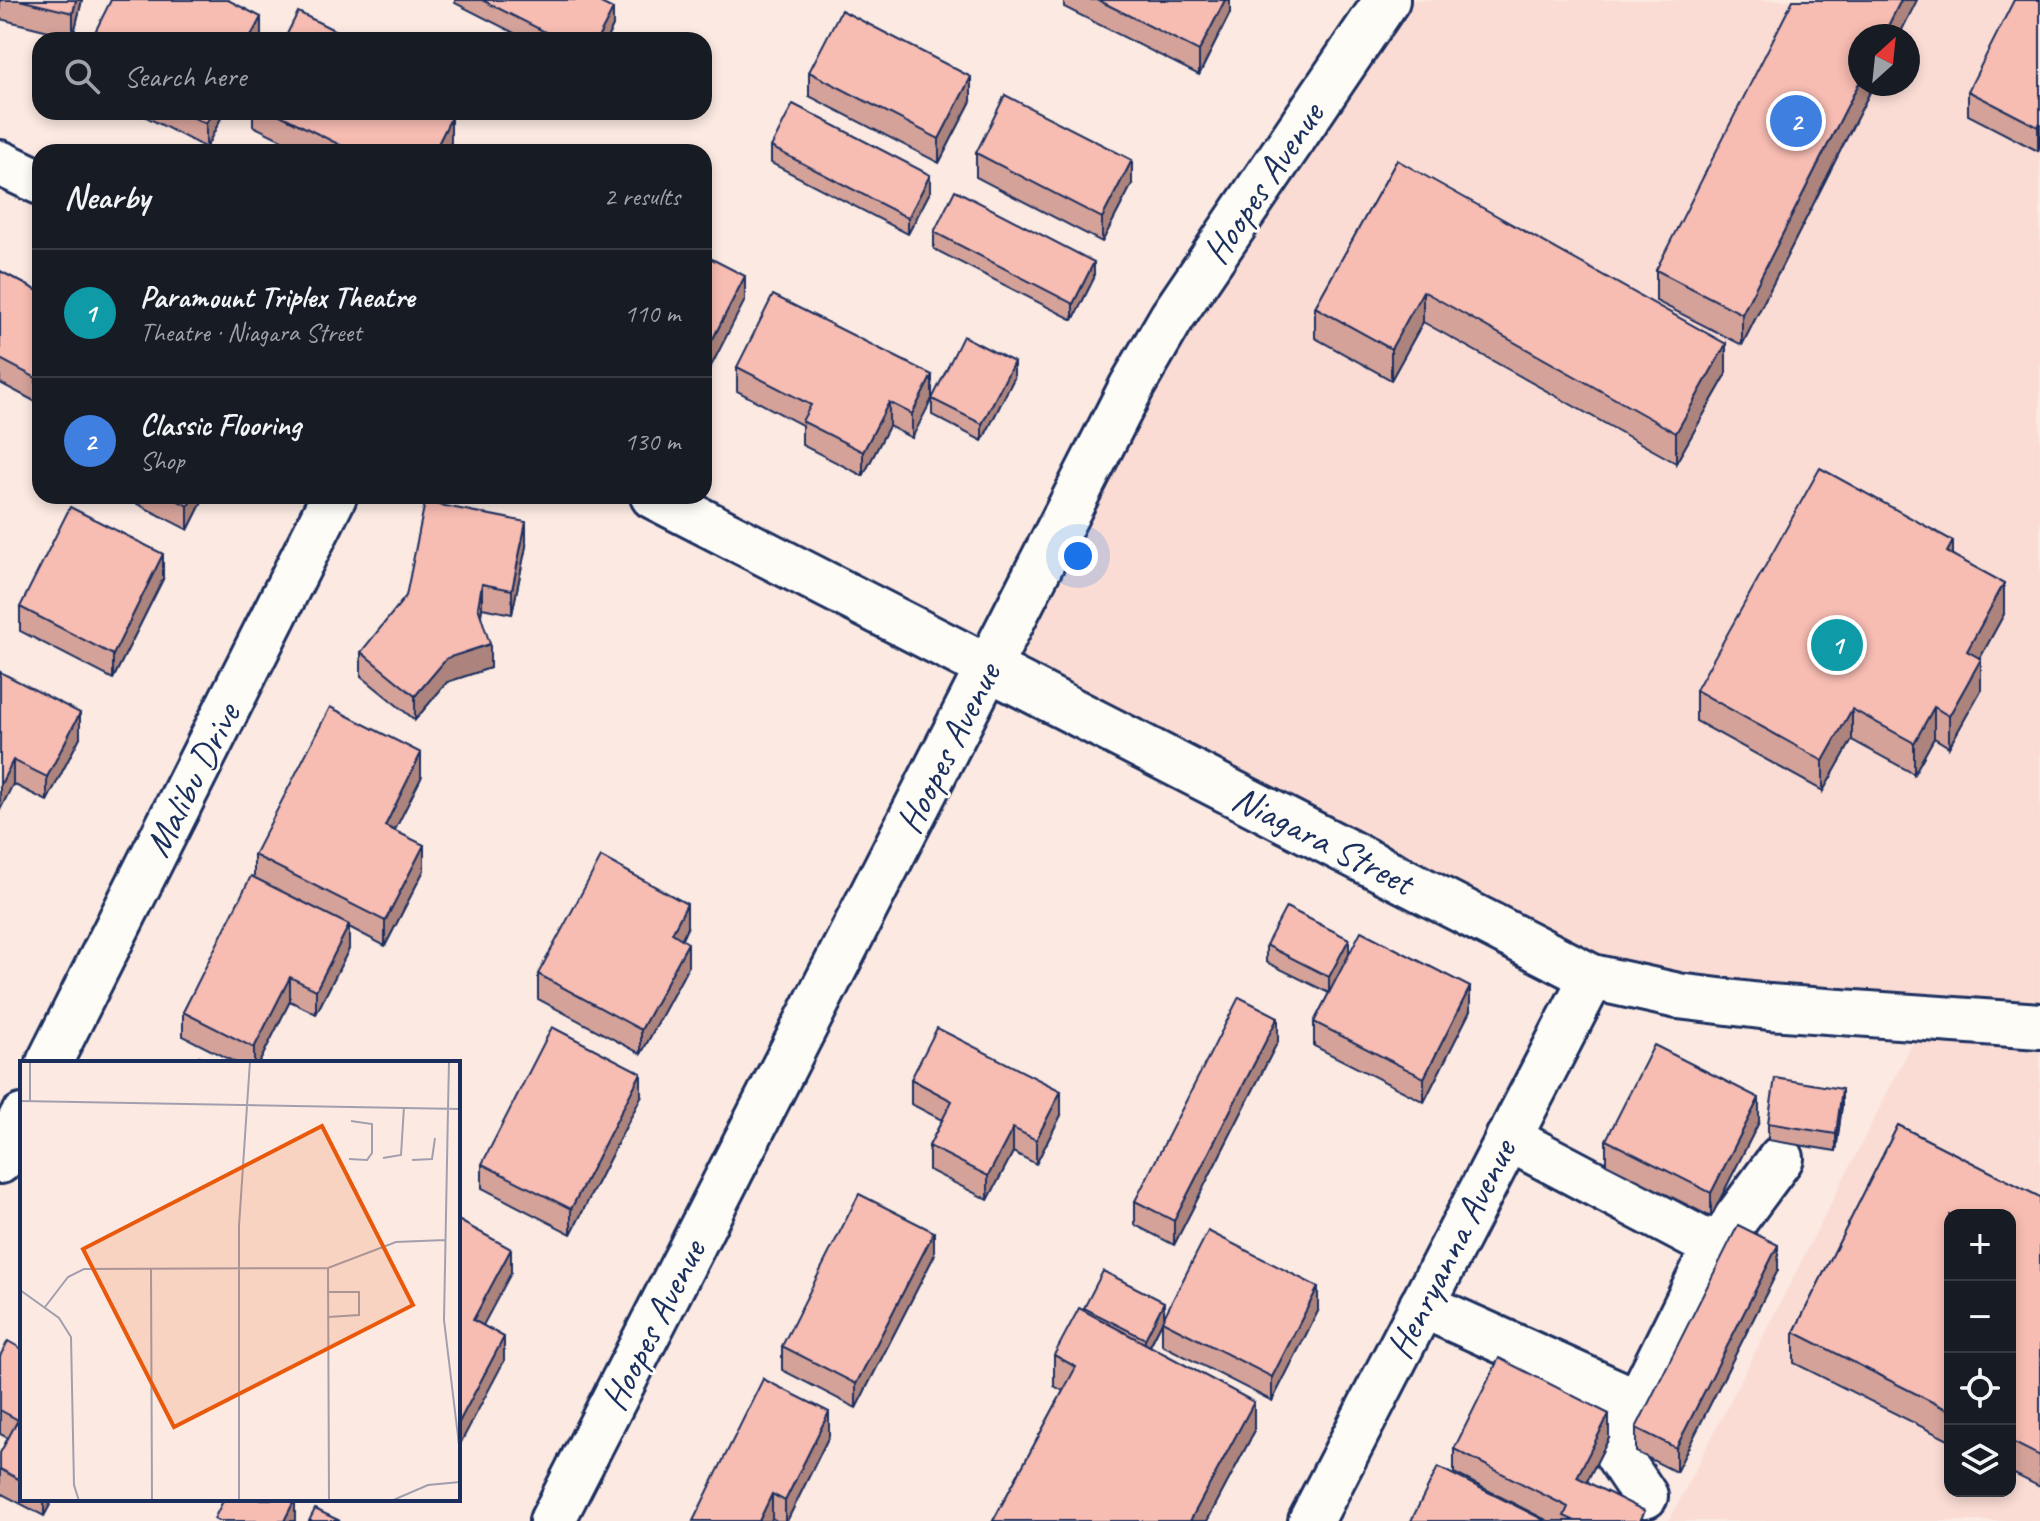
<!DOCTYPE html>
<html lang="en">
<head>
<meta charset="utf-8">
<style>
	:root { --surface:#171b24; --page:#20242c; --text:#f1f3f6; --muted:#9ea1a6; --line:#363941; --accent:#c8321e }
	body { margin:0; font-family:Caveat,sans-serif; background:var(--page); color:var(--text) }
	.controls { position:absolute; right:24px; bottom:24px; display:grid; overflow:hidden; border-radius:16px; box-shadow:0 4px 12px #0003 }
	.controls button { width:72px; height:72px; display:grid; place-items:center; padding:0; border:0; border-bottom:2px solid var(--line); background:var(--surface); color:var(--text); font:40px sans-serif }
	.compass { position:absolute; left:1848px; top:24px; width:72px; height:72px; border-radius:50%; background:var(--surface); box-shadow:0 4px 12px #0003; rotate:27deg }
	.you { position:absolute; left:1078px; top:556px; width:28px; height:28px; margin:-20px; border:6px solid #fff; border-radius:50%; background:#1a73e8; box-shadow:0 0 0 12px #1a73e833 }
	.badge { display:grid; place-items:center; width:52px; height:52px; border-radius:50%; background:var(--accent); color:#fff; font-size:26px; font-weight:700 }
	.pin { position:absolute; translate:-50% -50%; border:4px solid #fff; box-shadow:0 2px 8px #0006 }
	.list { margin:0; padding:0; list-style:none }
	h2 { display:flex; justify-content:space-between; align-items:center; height:104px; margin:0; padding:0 32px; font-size:34px }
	h2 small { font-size:26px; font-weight:400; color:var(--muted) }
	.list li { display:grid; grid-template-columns:52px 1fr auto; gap:24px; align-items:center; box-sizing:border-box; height:128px; padding:0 32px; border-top:2px solid var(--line) }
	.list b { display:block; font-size:30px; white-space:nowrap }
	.list p { margin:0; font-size:26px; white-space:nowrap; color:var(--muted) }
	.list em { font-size:26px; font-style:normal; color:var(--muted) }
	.icon { flex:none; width:44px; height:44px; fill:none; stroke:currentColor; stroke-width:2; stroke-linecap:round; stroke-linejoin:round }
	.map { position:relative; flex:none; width:2040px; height:1521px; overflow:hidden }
	.search { position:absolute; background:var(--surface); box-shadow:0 4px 12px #0003; left:32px; top:32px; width:680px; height:88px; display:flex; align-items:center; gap:20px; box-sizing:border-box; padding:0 28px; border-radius:24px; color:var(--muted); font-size:30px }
	.panel { position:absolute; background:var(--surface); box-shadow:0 4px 12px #0003; left:32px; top:144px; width:680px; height:360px; border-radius:24px }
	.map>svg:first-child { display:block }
</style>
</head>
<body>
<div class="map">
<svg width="2040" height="1521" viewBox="0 0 2040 1521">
	<rect width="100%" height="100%" fill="#fbe9e2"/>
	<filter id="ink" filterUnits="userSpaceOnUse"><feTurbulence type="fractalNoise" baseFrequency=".0125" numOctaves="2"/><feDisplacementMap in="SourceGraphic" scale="16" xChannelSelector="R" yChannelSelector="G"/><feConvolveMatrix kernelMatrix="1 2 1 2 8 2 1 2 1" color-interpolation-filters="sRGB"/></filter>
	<g filter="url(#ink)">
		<path fill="#fadcd4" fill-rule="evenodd" d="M1380,0h660v1521h-371l256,-502 -247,-23 -689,-327zM1860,36h48v48h-48zM1950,1215h60v276h-60z"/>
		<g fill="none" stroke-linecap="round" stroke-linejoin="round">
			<g stroke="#1b2f5e" stroke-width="50">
				<g id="minor">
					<polyline points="0,163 40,182"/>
					<polyline points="653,496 1592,977 1678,996 1769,1007 2040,1026"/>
					<polyline points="49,1063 334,496"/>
					<polyline points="0,1161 22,1117"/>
					<polyline points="1715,1247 1781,1158"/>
					<polyline points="1422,1305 1638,1402 1715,1247 1508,1138"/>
					<polyline points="1638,1402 1617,1454 1645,1496"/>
					<polyline points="552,1521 1132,386 1172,317 1387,0"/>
					<polyline points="1311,1521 1592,977"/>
				</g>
			</g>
			<use href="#minor" stroke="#fdfcf7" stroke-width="44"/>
		</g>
		<g fill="#d4a299" stroke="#1b2f5e" stroke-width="2">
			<polygon points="0,0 82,0 73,37 0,19"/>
			<polygon points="455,0 595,0 613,26 606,40 528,40 455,3"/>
			<polygon points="1064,0 1230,0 1230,13 1199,75 1064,7"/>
			<polygon points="2040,0 2040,146 2038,151 1968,115 1968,91"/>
			<polygon points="809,72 971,101 939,163 809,96"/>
			<polygon points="1860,84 1874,84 1742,345 1656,301 1656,270"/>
			<polygon points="146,112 224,112 206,148 146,117"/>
			<polygon points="253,112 439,112 451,142 446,152 306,152 253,126"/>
			<polygon points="771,147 930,192 908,234 771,163"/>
			<polygon points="976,153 1132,184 1102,242 976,177"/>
			<polygon points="1397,160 1726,375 1676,463 1423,322 1391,380 1315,338 1315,307"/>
			<polygon points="934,232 1094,278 1073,320 934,249"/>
			<polygon points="0,271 40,292 36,402 0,383"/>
			<polygon points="737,367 932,375 912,438 889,426 863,476 802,445 802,425 737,391"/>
			<polygon points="1014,378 982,441 932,415 932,399"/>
			<polygon points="122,496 205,496 188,530"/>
			<polygon points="526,546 512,614 482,608 481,616 490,668 447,682 415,720 361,676 361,652"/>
			<polygon points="1953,555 2004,614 1980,658 1981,690 1949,747 1934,738 1914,774 1852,740 1823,791 1696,721 1696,690"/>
			<polygon points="163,579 113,679 20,631 20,607"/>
			<polygon points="0,672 80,737 47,801 13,784"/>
			<polygon points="421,778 394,830 424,870 385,946 349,927 349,949 316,1014 290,1001 259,1063 236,1063 183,1036 183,1012 254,877 254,855"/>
			<polygon points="687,928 682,939 688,967 641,1054 538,999 538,974"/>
			<polygon points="1266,945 1349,954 1470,1011 1424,1102 1314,1046 1314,1022 1329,993 1266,962"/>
			<polygon points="1278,1041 1174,1245 1135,1225 1135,1201"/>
			<polygon points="911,1079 1061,1115 1036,1164 1013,1152 988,1200 929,1170 929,1146 942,1120 911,1104"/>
			<polygon points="641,1097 571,1234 482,1188 482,1164"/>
			<polygon points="1842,1105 1836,1151 1768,1140 1768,1123"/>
			<polygon points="1759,1122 1711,1217 1606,1164 1606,1140"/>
			<polygon points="1898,1125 2040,1197 2040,1487 2010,1472 2010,1215 1950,1215 1950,1441 1794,1363 1794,1332"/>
			<polygon points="934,1256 856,1408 782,1370 782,1346"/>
			<polygon points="1778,1270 1676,1472 1636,1452 1636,1428"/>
			<polygon points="1084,1308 1164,1317 1318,1311 1272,1401 1162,1345 1162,1322 1150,1346 1254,1432 1207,1521 993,1521 1063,1391 1054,1386 1054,1355 1084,1311"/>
			<polygon points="22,1349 22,1499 53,1499 44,1516 0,1493 0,1454 8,1438 0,1434 0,1356"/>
			<polygon points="763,1379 829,1436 787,1521 777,1521 772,1518"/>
			<polygon points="1609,1438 1587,1481 1645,1521 1548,1521 1454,1473 1454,1449"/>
		</g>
		<g fill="#ad847d" stroke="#1b2f5e" stroke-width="2">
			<polygon points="76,0 82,0 73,37 73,13"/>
			<polygon points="1225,0 1230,0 1230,13 1199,75 1199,51"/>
			<polygon points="1901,0 1917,0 1899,36 1883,36"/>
			<polygon points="613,9 613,26 606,40 597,40"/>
			<polygon points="261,17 261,40 249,40"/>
			<polygon points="971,77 971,101 939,163 939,139"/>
			<polygon points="1860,81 1860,84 1874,84 1742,345 1742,314"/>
			<polygon points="212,112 224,112 206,148 206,124"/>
			<polygon points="451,118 451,142 446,152 434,152"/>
			<polygon points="2040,122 2040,146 2038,151 2038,127"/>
			<polygon points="1132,160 1132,184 1102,242 1102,218"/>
			<polygon points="930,175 930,192 908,234 908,218"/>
			<polygon points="1094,262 1094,278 1073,320 1073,304"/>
			<polygon points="745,276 745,300 704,380 704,356"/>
			<polygon points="1423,291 1423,322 1391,380 1391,349"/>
			<polygon points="1726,344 1726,375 1676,463 1676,433"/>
			<polygon points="1014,362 1014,378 982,441 982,424"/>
			<polygon points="40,372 40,396 36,402 36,378"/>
			<polygon points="932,375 932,399 912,438 912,414"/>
			<polygon points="889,402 889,426 863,476 863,452"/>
			<polygon points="193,496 205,496 188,530 188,506"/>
			<polygon points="526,522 526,546 512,614 512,590"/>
			<polygon points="1953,541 1953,572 1947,552"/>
			<polygon points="163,554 163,579 113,679 113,655"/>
			<polygon points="2004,583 2004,614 1967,682 1967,651"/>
			<polygon points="482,584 482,608 478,631 478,607"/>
			<polygon points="490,644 490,668 447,682 415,720 415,696 447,658"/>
			<polygon points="1981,659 1981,690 1949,747 1949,716"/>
			<polygon points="1934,707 1934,738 1914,774 1914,743"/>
			<polygon points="1852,709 1852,740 1823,791 1823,761"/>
			<polygon points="80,713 80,737 47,801 47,777"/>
			<polygon points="421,753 421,778 385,850 385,826"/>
			<polygon points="13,760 13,784 0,810 0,786"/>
			<polygon points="424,845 424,870 385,946 385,921"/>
			<polygon points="687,904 687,928 672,958 672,933"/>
			<polygon points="349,925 349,949 316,1014 316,990"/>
			<polygon points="1349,939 1349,955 1329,994 1329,977"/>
			<polygon points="688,943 688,967 641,1054 641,1030"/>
			<polygon points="290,977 290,1001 259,1063 254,1063 254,1048"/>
			<polygon points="1470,987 1470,1011 1424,1102 1424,1078"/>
			<polygon points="1278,1017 1278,1041 1174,1245 1174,1221"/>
			<polygon points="641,1073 641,1097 571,1234 571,1209"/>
			<polygon points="1842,1089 1842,1105 1836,1151 1836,1134"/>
			<polygon points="1061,1091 1061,1115 1036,1164 1036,1140"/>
			<polygon points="1759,1098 1759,1122 1711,1217 1711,1193"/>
			<polygon points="1013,1128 1013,1152 988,1200 988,1176"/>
			<polygon points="934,1232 934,1256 856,1408 856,1384"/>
			<polygon points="1778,1245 1778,1270 1676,1472 1676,1448"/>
			<polygon points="511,1249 511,1273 473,1344 473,1320"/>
			<polygon points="1318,1287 1318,1311 1272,1401 1272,1377"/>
			<polygon points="1164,1302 1164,1318 1145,1355 1145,1339"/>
			<polygon points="504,1337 504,1361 458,1448 458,1424"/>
			<polygon points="1254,1402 1254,1432 1207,1521 1190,1521"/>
			<polygon points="829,1412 829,1436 787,1521 785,1521 785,1501"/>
			<polygon points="1609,1414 1609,1438 1577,1501 1577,1477"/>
			<polygon points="772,1494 772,1518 771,1521 759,1521"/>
			<polygon points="44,1499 53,1499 44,1516"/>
			<polygon points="295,1499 295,1521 284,1521"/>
		</g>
		<g fill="#f7bcb2" stroke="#1b2f5e" stroke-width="2">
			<polygon points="19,0 76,0 73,13"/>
			<polygon points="111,0 228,0 261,17 249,40 91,40"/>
			<polygon points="482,0 595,0 613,9 597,40 561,40"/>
			<polygon points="1098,0 1225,0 1199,51"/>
			<polygon points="1793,0 1901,0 1883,36 1860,36 1860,81 1742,314 1656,270"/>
			<polygon points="2014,0 2040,0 2040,122 2038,127 1968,91"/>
			<polygon points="841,10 971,77 939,139 809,72"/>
			<polygon points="298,12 354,40 284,40"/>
			<polygon points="1005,95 1132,160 1102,218 976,153"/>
			<polygon points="793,104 930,175 908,218 771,147"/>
			<polygon points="183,112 212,112 206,124"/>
			<polygon points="274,112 439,112 451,118 434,152 354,152"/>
			<polygon points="1397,160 1726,344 1676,433 1423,291 1391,349 1315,307"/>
			<polygon points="955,190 1094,262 1073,304 934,232"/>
			<polygon points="704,255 745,276 704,356"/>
			<polygon points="0,271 40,292 40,372 36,378 0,359"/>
			<polygon points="773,295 932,375 912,414 889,402 863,452 802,421 811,405 737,367"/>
			<polygon points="963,336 1014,362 982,424 932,399"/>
			<polygon points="1820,468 1953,541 1947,552 2004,583 1967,651 1981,659 1949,716 1934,707 1914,743 1852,709 1823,761 1696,690"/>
			<polygon points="169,496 193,496 188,506"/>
			<polygon points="425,502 526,522 512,590 482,584 478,607 490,644 447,658 415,696 361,652 406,596"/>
			<polygon points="70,507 163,554 113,655 20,607"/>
			<polygon points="0,672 80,713 47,777 13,760 0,786"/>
			<polygon points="330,707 421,753 385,826 424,845 385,921 254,855"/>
			<polygon points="601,857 687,904 672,933 688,943 641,1030 538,974"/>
			<polygon points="251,876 349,925 316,990 290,977 254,1048 183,1012"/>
			<polygon points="1286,907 1349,939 1329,977 1266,945"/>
			<polygon points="1361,931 1470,987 1424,1078 1314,1022"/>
			<polygon points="1239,997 1278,1017 1174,1221 1135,1201"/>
			<polygon points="552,1027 641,1073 571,1209 482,1164"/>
			<polygon points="937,1028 1061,1091 1036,1140 1013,1128 988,1176 929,1146 952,1101 911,1079"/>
			<polygon points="1654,1045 1759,1098 1711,1193 1606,1140"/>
			<polygon points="199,1056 212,1063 195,1063"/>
			<polygon points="1775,1078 1842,1089 1836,1134 1768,1123"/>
			<polygon points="1898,1125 2040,1197 2040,1456 2010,1441 2010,1215 1950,1215 1950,1411 1794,1332"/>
			<polygon points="859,1194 934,1232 856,1384 782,1346"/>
			<polygon points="458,1220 511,1249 473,1320 504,1337 458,1424"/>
			<polygon points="1738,1225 1778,1245 1676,1448 1636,1428"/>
			<polygon points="1208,1231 1318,1287 1272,1377 1162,1321"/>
			<polygon points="1103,1271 1164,1302 1145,1339 1084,1308"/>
			<polygon points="1079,1308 1254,1402 1190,1521 993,1521 1076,1367 1054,1355"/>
			<polygon points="8,1341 22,1349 22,1481 0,1469 0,1453 18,1420 0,1410 0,1356"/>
			<polygon points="1499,1358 1609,1414 1577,1477 1645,1511 1640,1521 1575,1521 1564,1516 1568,1507 1454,1449"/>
			<polygon points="763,1379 829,1412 785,1501 772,1494 759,1521 693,1521"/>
			<polygon points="1438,1467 1546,1521 1411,1521"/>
			<polygon points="224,1499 295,1499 284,1521 218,1521 214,1519"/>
			<polygon points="315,1509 340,1521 309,1521"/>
		</g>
	</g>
	<g text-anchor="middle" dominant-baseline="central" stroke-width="6" stroke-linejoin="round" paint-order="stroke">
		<g font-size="38" fill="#1b2f5e" stroke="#fdfcf7">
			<text transform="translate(1263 183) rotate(-56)">Hoopes Avenue</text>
			<text transform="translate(948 748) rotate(-63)">Hoopes Avenue</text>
			<text transform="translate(192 780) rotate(-63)">Malibu Drive</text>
			<text transform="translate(1323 840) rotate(27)">Niagara Street</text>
			<text transform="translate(1451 1249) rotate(-63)">Henryanna Avenue</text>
			<text transform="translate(653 1325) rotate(-63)">Hoopes Avenue</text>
		</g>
	</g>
	<g transform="translate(20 1061)">
		<rect width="440" height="440" fill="#fbe9e2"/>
		<path fill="none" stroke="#a19fad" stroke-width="2" d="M0,40l440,8M10,40v-40M428,48l1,-48M428,48l-4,211 16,133M363,97l18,-3 3,-48M329,98l18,1 5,-7v-29l-21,-3M392,99l20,-1 3,-21M440,163v63M131,207l1,233M308,207l1,233M0,229l39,28 12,19 3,148 5,16M25,246l23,-30 16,-8 244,-1 68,-26 49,-2M308,256l31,-2v-23h-31M219,440v-275l11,-165M371,440l37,-16 32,-3"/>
		<path fill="#e8590c" fill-opacity="0.15" stroke="#e8590c" stroke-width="4" d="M302,65l91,179 -239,122 -91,-178z"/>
		<rect width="440" height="440" fill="none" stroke="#1b2f5e" stroke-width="4"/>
	</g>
</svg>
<div class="controls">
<button>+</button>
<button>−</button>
<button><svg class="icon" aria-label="locate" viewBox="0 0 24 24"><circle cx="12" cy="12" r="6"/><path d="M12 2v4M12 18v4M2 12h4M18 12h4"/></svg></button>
<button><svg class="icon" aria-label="layers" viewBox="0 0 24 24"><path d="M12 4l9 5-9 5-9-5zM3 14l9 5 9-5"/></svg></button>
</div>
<svg class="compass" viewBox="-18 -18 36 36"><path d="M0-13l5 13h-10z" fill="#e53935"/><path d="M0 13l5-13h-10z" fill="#9ea1a6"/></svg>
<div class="you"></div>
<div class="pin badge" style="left:1837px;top:645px;background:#0f9aa8">1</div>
<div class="pin badge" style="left:1796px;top:121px;background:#3f7fe0">2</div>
<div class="search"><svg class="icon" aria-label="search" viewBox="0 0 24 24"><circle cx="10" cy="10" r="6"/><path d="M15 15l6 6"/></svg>Search here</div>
<section class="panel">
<h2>Nearby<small>2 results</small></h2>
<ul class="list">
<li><span class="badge" style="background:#0f9aa8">1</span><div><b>Paramount Triplex Theatre</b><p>Theatre · Niagara Street</p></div><em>110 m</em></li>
<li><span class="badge" style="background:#3f7fe0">2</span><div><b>Classic Flooring</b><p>Shop</p></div><em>130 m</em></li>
</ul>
</section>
</div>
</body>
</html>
